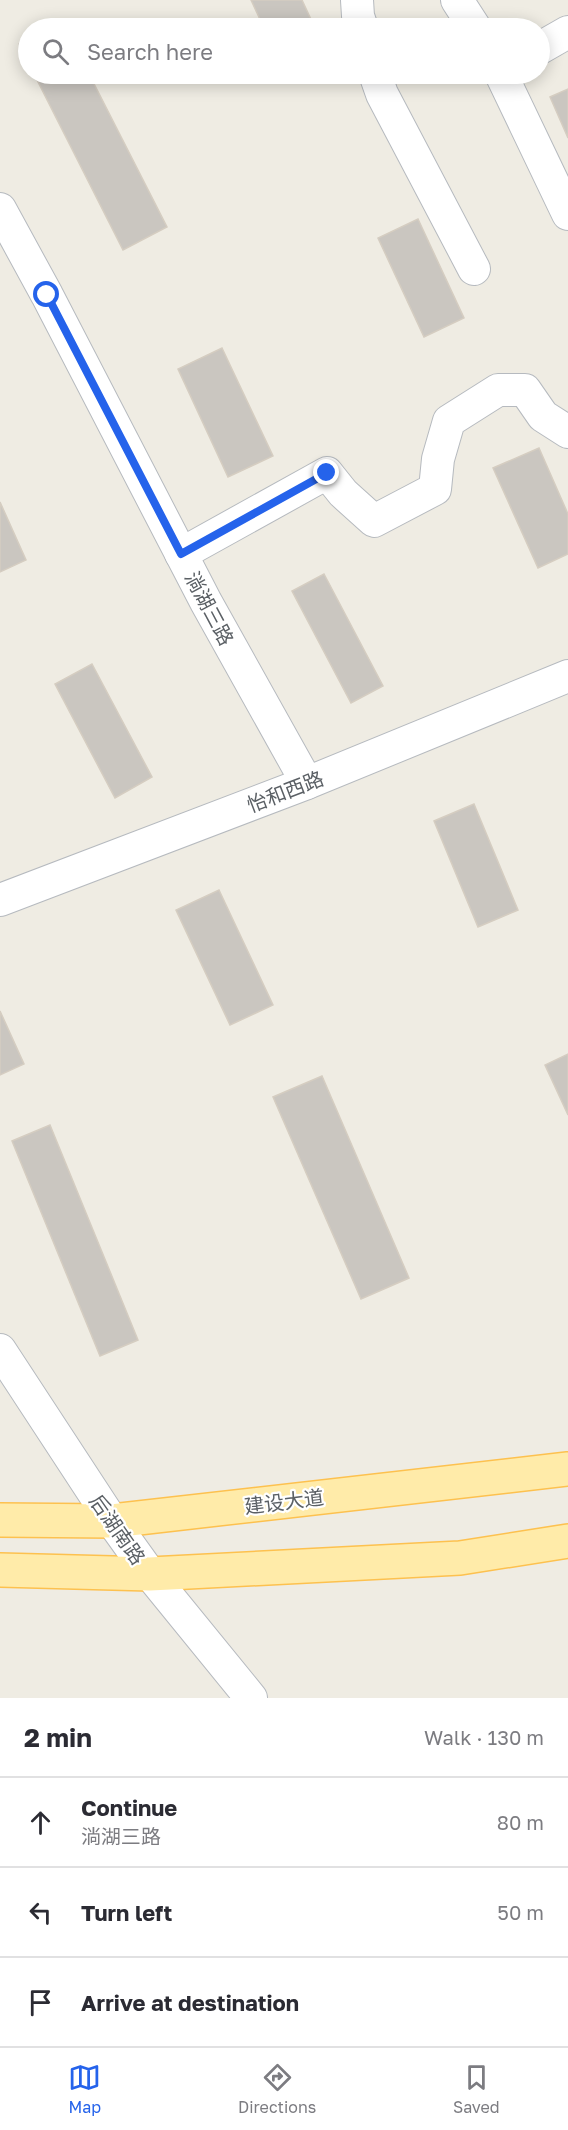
<!DOCTYPE html>
<html lang="en">
<head>
<meta charset="utf-8">
<style>
	:root { --surface:#fff; --page:#f7f7f7; --text:#2b2b33; --muted:#7c7c81; --line:#e1e1e2; --accent:#2563eb }
	body { margin:0; font-family:"Golos Text","Noto Sans SC",sans-serif; background:var(--page); color:var(--text) }
	.stop { position:absolute; width:18px; height:18px; margin:-14px; border:4px solid #2563eb; border-radius:50%; background:#fff }
	.stop.end { background:#2563eb; border-color:#fff; box-shadow:0 2px 6px #0008 }
	.list { margin:0; padding:0; list-style:none }
	h2 { display:flex; justify-content:space-between; align-items:center; height:78px; margin:0; padding:0 24px; font-size:26px }
	h2 small { font-size:20px; font-weight:400; color:var(--muted) }
	.list li { display:grid; grid-template-columns:39px 1fr auto; gap:18px; align-items:center; box-sizing:border-box; height:90px; padding:0 24px; border-top:2px solid var(--line) }
	.list b { display:block; font-size:22px; white-space:nowrap }
	.list p { margin:0; font-size:20px; white-space:nowrap; color:var(--muted) }
	.list em { font-size:20px; font-style:normal; color:var(--muted) }
	.icon { flex:none; width:33px; height:33px; fill:none; stroke:currentColor; stroke-width:2; stroke-linecap:round; stroke-linejoin:round }
	.map { position:relative; flex:none; width:568px; height:1698px; overflow:hidden }
	.search { position:absolute; background:var(--surface); box-shadow:0 3px 15px #0003; left:18px; right:18px; top:18px; height:66px; display:flex; align-items:center; gap:15px; box-sizing:border-box; padding:0 21px; border-radius:33px; color:var(--muted); font-size:22px }
	.sheet { height:348px; background:var(--surface) }
	nav { display:flex; justify-content:space-around; align-items:center; box-sizing:border-box; height:84px; border-top:2px solid var(--line); background:var(--surface); font-size:16px; color:var(--muted) }
	nav a { display:grid; justify-items:center; gap:3px }
	nav .on { color:var(--accent) }
	.map>svg:first-child { display:block }
</style>
</head>
<body>
<div class="map">
<svg width="568" height="1698" viewBox="0 0 568 1698">
	<rect width="100%" height="100%" fill="#efece3"/>
	<g fill="#cac6c0" stroke="#d5cdc1" stroke-width="1.5">
		<polygon points="251,0 302,0 315,28 264,28"/>
		<polygon points="63,22 66,28 49,28"/>
		<polygon points="28,39 28,63 19,44"/>
		<polygon points="34,74 89,74 167,227 123,250"/>
		<polygon points="568,89 568,138 550,97"/>
		<polygon points="418,219 464,318 424,337 378,238"/>
		<polygon points="222,348 273,456 228,477 178,369"/>
		<polygon points="539,448 568,514 568,554 538,568 493,468"/>
		<polygon points="0,502 26,560 0,572"/>
		<polygon points="324,574 383,686 351,703 292,591"/>
		<polygon points="92,664 152,777 115,798 55,684"/>
		<polygon points="474,804 518,910 478,927 434,821"/>
		<polygon points="219,890 273,1005 230,1025 176,910"/>
		<polygon points="0,1011 24,1064 0,1075"/>
		<polygon points="568,1054 568,1115 545,1065"/>
		<polygon points="322,1076 409,1278 361,1299 273,1097"/>
		<polygon points="50,1125 138,1340 100,1356 12,1141"/>
	</g>
	<g fill="none" stroke-linecap="round" stroke-linejoin="round">
		<g stroke="#b6babf" stroke-width="34">
			<g id="minor">
				<polyline points="357,0 358,16 362,28"/>
				<polyline points="457,0 475,28"/>
				<polyline points="540,48 568,32"/>
				<polyline points="375,74 382,94 474,269"/>
				<polyline points="501,74 568,214"/>
				<polyline points="0,209 47,295 206,602 307,783"/>
				<polyline points="181,554 327,473 343,493 374,521 435,489 438,459 449,421 498,390 525,390 543,416 568,432"/>
				<polyline points="0,900 307,783 568,676"/>
				<polyline points="0,1350 112,1521 150,1574 251,1698"/>
			</g>
		</g>
		<g stroke="#fdc14f" stroke-width="36">
			<g id="major">
				<polyline points="0,1520 112,1521 568,1469"/>
				<polyline points="0,1570 150,1574 460,1558 568,1541"/>
			</g>
		</g>
		<use href="#minor" stroke="#fff" stroke-width="32"/>
		<use href="#major" stroke="#ffeba9" stroke-width="33"/>
	</g>
	<g fill="none" stroke-linecap="round" stroke-linejoin="round">
		<polyline stroke="#2563eb" stroke-width="8" points="47,295 181,554 327,473"/>
	</g>
	<g text-anchor="middle" dominant-baseline="central" stroke-width="4.5" stroke-linejoin="round" paint-order="stroke">
		<g font-size="20" fill="#5b6065" stroke="#fff">
			<text transform="translate(210 608) rotate(62)">淌湖三路</text>
			<text transform="translate(285 791) rotate(-21)">怡和西路</text>
			<text transform="translate(284 1501) rotate(-7)">建设大道</text>
			<text transform="translate(118 1529) rotate(55)">后湖南路</text>
		</g>
	</g>
</svg>
<div class="stop" style="left:47px;top:295px"></div>
<div class="stop end" style="left:327px;top:473px"></div>
<div class="search"><svg class="icon" aria-label="search" viewBox="0 0 24 24"><circle cx="10" cy="10" r="6"/><path d="M15 15l6 6"/></svg>Search here</div>
</div>
<section class="sheet">
<h2>2 min<small>Walk · 130 m</small></h2>
<ul class="list">
<li><svg class="icon" aria-label="ahead" viewBox="0 0 24 24"><path d="M12 20V5M6 11l6-6 6 6"/></svg><div><b>Continue</b><p>淌湖三路</p></div><em>80 m</em></li>
<li><svg class="icon" aria-label="left" viewBox="0 0 24 24"><path d="M17 20v-9H6M10 6l-5 5 5 5"/></svg><div><b>Turn left</b></div><em>50 m</em></li>
<li><svg class="icon" aria-label="arrive" viewBox="0 0 24 24"><path d="M6 21V4h12l-3 4 3 4H6"/></svg><div><b>Arrive at destination</b></div></li>
</ul>
</section>
<nav>
<a class="on"><svg class="icon" aria-label="map" viewBox="0 0 24 24"><path d="M3 6l6-2 6 2 6-2v14l-6 2-6-2-6 2zM9 4v14M15 6v14"/></svg>Map</a>
<a><svg class="icon" aria-label="directions" viewBox="0 0 24 24"><path d="M12 3l9 9-9 9-9-9zM9 14v-3h6M13 9l2 2-2 2"/></svg>Directions</a>
<a><svg class="icon" aria-label="saved" viewBox="0 0 24 24"><path d="M7 4h10v16l-5-4-5 4z"/></svg>Saved</a>
</nav>
</body>
</html>
